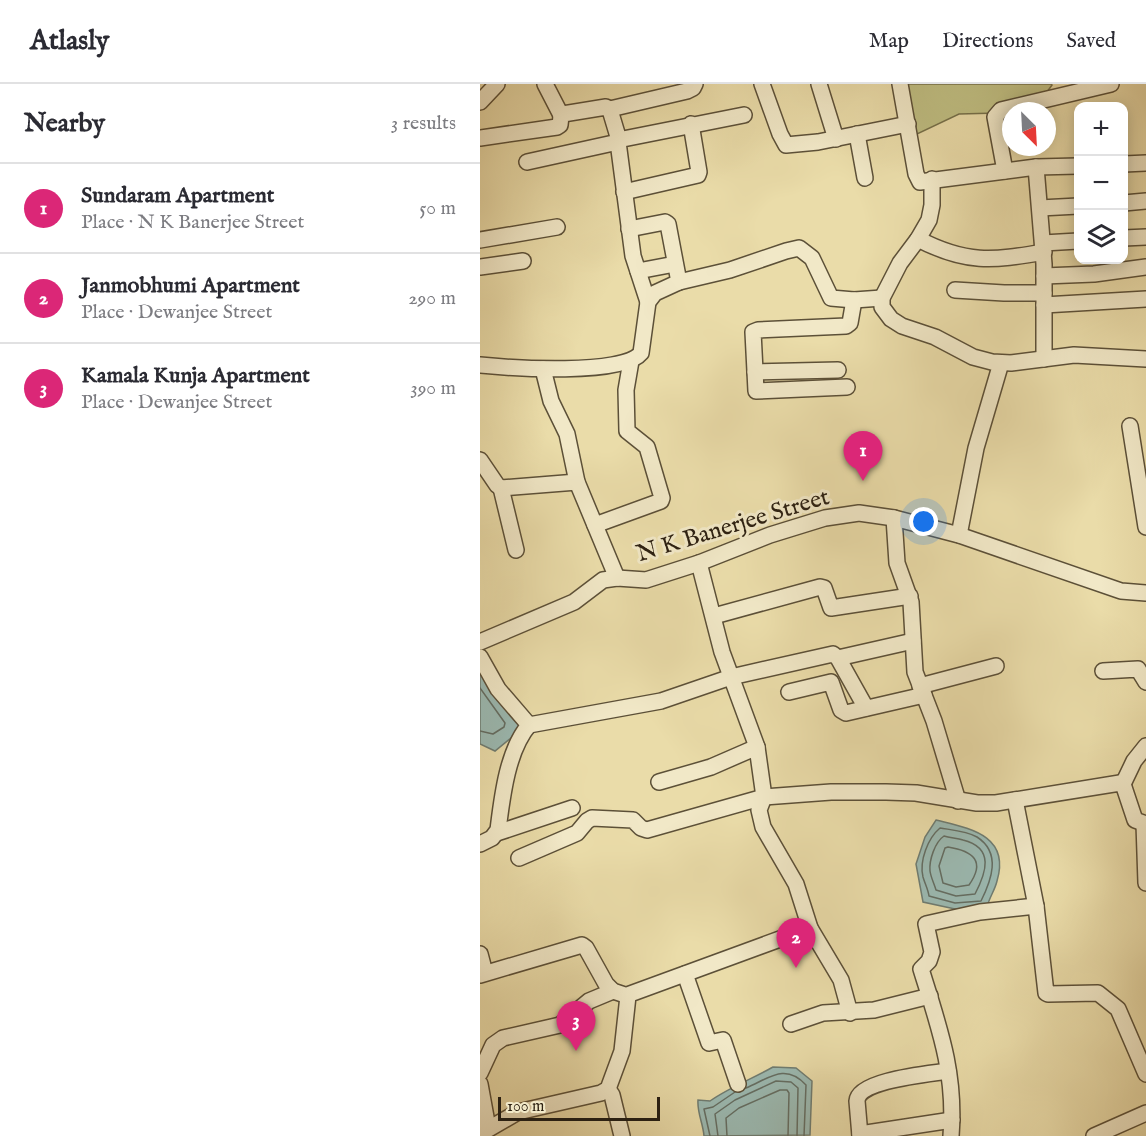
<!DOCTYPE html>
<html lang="en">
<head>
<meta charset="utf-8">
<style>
	:root { --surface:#fff; --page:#f2f2f3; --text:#2b2b33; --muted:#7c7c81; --line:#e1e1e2; --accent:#db2777 }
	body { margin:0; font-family:"IM FELL English",serif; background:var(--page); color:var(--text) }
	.controls { position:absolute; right:18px; top:18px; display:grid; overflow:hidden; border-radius:12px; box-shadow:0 3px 15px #0003 }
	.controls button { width:54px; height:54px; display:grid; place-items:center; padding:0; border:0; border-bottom:2px solid var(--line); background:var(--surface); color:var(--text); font:30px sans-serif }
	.compass { position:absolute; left:522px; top:18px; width:54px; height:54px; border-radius:50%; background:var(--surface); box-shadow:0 3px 15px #0003; rotate:156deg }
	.scale { position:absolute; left:18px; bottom:15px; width:162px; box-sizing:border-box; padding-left:6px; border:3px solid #2d2112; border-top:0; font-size:16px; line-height:21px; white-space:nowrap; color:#2d2112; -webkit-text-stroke:4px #f1e8c7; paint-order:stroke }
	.you { position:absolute; left:444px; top:438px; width:21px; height:21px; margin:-15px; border:4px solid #fff; border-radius:50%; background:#1a73e8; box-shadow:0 0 0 9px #1a73e833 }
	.badge { display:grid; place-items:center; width:39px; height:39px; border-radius:50%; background:var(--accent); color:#fff; font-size:20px; font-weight:700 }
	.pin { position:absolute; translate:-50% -50px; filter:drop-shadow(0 2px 3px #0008) }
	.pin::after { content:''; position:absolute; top:32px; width:21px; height:18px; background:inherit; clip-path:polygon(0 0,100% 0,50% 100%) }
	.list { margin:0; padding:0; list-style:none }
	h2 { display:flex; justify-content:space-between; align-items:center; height:78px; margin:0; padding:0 24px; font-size:26px }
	h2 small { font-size:20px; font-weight:400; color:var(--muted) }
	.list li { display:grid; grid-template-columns:39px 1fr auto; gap:18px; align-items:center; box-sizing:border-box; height:90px; padding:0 24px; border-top:2px solid var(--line) }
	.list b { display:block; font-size:22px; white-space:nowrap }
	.list p { margin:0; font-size:20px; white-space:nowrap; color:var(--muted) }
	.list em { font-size:20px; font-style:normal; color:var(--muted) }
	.icon { flex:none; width:33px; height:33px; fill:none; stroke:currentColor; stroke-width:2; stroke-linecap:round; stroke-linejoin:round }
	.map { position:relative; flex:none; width:666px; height:1052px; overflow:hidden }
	header { display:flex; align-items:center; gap:36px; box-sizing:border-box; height:84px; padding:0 30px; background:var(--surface); border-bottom:2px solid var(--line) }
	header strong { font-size:28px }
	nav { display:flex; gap:33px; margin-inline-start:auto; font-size:21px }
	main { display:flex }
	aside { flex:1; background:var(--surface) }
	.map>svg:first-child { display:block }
</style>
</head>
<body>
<header>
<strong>Atlasly</strong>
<nav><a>Map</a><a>Directions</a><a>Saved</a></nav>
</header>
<main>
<aside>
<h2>Nearby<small>3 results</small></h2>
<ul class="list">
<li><span class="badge">1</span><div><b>Sundaram Apartment</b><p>Place · N K Banerjee Street</p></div><em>50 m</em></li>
<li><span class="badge">2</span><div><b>Janmobhumi Apartment</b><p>Place · Dewanjee Street</p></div><em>290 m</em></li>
<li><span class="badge">3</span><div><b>Kamala Kunja Apartment</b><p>Place · Dewanjee Street</p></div><em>390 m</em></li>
</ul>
</aside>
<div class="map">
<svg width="666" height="1052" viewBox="0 0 666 1052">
	<rect width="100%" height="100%" fill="#eadca9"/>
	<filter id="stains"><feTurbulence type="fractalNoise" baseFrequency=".00333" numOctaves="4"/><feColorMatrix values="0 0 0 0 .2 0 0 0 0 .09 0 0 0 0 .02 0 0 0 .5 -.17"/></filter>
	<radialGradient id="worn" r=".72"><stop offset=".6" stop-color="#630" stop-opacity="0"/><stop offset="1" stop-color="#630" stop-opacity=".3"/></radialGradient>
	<polygon fill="#bfbe82" stroke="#76704a" stroke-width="1.5" points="423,0 571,0 572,1 562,15 518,29 479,30 435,51"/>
	<g fill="#9bb9b1" stroke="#6f7c71" stroke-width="1.5">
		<polygon points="0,581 40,635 37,649 15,667 0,660"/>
		<path d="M456,736c31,8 75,14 61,61 -2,9 -8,17 -10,26l-32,2 -32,-7 -7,-38 9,-27z"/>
		<path d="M293,983l23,1 16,13 -2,54 -106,1c-1,-13 -7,-23 -6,-36l12,1c20,-14 42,-22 63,-34z"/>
	</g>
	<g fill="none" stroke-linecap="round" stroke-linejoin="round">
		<g stroke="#646d62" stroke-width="1.5">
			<polyline points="0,604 25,639 24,643 13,650 0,647"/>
			<path d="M460,744c12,2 27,3 37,9 25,16 14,44 4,64l-26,2 -26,-7c-1,-7 -4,-12 -6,-19 -4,-16 5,-39 17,-49z"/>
			<path d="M464,752c6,2 13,2 19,4 32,8 23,33 12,54l-19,2 -20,-6c-2,-7 -5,-12 -6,-19 -1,-11 5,-29 14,-35z"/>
			<path d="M468,763c25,4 38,14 21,38l-13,2 -13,-4 -4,-17 6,-18z"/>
			<path d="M266,1004c22,-9 39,-26 60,-3l-2,51"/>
			<polyline points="230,1052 224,1025 233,1023 255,1008"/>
			<polyline points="238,1052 235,1030 255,1016 296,997 311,998 318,1004 317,1052"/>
			<polyline points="247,1052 246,1034 259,1024 300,1006 307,1006 309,1009 308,1052"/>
		</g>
		<g stroke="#5c5038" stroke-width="18">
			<g id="minor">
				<polyline points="65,0 81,31"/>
				<polyline points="282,0 300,50 306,61 338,58 428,40"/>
				<polyline points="339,0 356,55"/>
				<polyline points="420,0 436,90 440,98 556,83 598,82"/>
				<polyline points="0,18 17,0"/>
				<polyline points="130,25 207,7 213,4 215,0"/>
				<polyline points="377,50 385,94"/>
				<polyline points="0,54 77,43 80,41 81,32 83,30 126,23 130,26 139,56"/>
				<polyline points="47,78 138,58"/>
				<polyline points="644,80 666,79"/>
				<polyline points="556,83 564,180 564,275"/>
				<polyline points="525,87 515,33 521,26 631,0"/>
				<polyline points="452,95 452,121 449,136 438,155 420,179 402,214 402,223 411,235 422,242 455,253 493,273 512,278 531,279 594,271 666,275"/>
				<polyline points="144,108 218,91 219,88 211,40"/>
				<polyline points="644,119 666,117"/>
				<polyline points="560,124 598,122"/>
				<polyline points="644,154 666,153"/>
				<path d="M438,155c48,25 74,22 126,13"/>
				<polyline points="0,156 77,143"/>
				<polyline points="563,159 598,157"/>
				<polyline points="0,183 43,177"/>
				<polyline points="158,187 195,180"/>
				<polyline points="564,192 614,190 666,183"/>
				<polyline points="199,198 250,186 306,167 319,164 332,174 351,214 374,216 402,214"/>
				<polyline points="475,206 524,209 564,209"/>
				<polyline points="168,218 153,172 138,58 143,55 264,31"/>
				<polyline points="564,221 666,215"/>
				<path d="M0,281c30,3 143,11 161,-12l7,-51 7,-9 24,-11 -11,-58 -3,-2 -36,7"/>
				<polyline points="63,285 71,317 87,350 97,398 137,494"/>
				<polyline points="275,288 358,286"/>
				<polyline points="367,303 276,307 273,248 278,246 366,242 370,239 374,216"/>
				<polyline points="650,342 666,443"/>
				<polyline points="0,376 17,401 21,404 97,398"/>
				<polyline points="21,404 36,466"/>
				<polyline points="414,434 417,479 431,518 435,588 454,637 478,717"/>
				<polyline points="115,441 181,417 182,414 167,363 147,347 146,306 151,277"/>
				<polyline points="479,451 496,364 521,279"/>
				<polyline points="219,479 242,568 277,663 284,713 279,726 283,743 316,800 330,844 361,896 370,929"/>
				<polyline points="234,532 340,503 344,504 351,524 430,512"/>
				<polyline points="0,558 94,518 123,496 137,494 166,496 219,479 290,451 345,434 379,429 414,434 479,451 641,507 666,509"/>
				<path d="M0,573l18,32 31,36c-22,26 -27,73 -31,105l-6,8 -12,6"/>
				<polyline points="358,574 433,557"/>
				<polyline points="623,587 658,585 666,598"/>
				<polyline points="440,602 516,582"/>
				<polyline points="309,608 351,598 361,626 366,629 444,611"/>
				<polyline points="49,641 181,617 251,593 353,570 358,574 386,624"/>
				<polyline points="179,698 231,683 277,663"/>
				<polyline points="643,700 654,677 666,662"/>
				<polyline points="535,716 556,822 566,909 568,910 618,909 638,925 666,990"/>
				<polyline points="664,740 666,799"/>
				<polyline points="17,749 92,724"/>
				<polyline points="39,774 97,749 107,737 112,734 153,736 161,744 167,746 284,713 351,708 406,708 436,709 497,719 516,719 640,699 644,703 655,736 666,740"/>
				<polyline points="0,870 5,889"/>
				<polyline points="205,890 229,959 243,956 258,1000"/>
				<polyline points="0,891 102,861 106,864 126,900 133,907 148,912"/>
				<polyline points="311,940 343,929 394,926 450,912"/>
				<polyline points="0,989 13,961 23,954 80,941 109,917 133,907"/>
				<polyline points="0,1000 8,1044"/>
				<polyline points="128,1005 132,1011 142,1052"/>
				<polyline points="0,1050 38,1028 121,1009 128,1005 142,967 148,912 150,910 330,844"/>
				<polyline points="380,1050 472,1036"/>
				<path d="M380,1052l-3,-35c1,-21 73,-27 91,-30"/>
				<path d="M471,1052c5,-63 -12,-109 -30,-167l8,-8 3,-9 -6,-28 54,-12 56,-6"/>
				<polyline points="614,1052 666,1029"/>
			</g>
		</g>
		<use href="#minor" stroke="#f1e8c7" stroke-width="15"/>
	</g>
	<g text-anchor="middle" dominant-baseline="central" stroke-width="6" stroke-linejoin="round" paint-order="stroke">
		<g font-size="24" fill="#2d2112" stroke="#f1e8c7">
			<text transform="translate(253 442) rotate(-17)">N K Banerjee Street</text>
		</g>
	</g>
	<rect width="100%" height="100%" filter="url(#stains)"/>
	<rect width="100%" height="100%" fill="url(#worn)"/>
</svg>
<div class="controls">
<button>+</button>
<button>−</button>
<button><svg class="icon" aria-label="layers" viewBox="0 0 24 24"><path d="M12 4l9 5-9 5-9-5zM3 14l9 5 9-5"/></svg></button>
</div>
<svg class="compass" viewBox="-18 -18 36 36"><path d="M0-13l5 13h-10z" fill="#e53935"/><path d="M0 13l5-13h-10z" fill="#7c7c81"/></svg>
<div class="scale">100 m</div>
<div class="you"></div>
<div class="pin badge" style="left:383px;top:397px">1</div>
<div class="pin badge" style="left:316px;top:884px">2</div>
<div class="pin badge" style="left:96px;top:967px">3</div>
</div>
</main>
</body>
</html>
